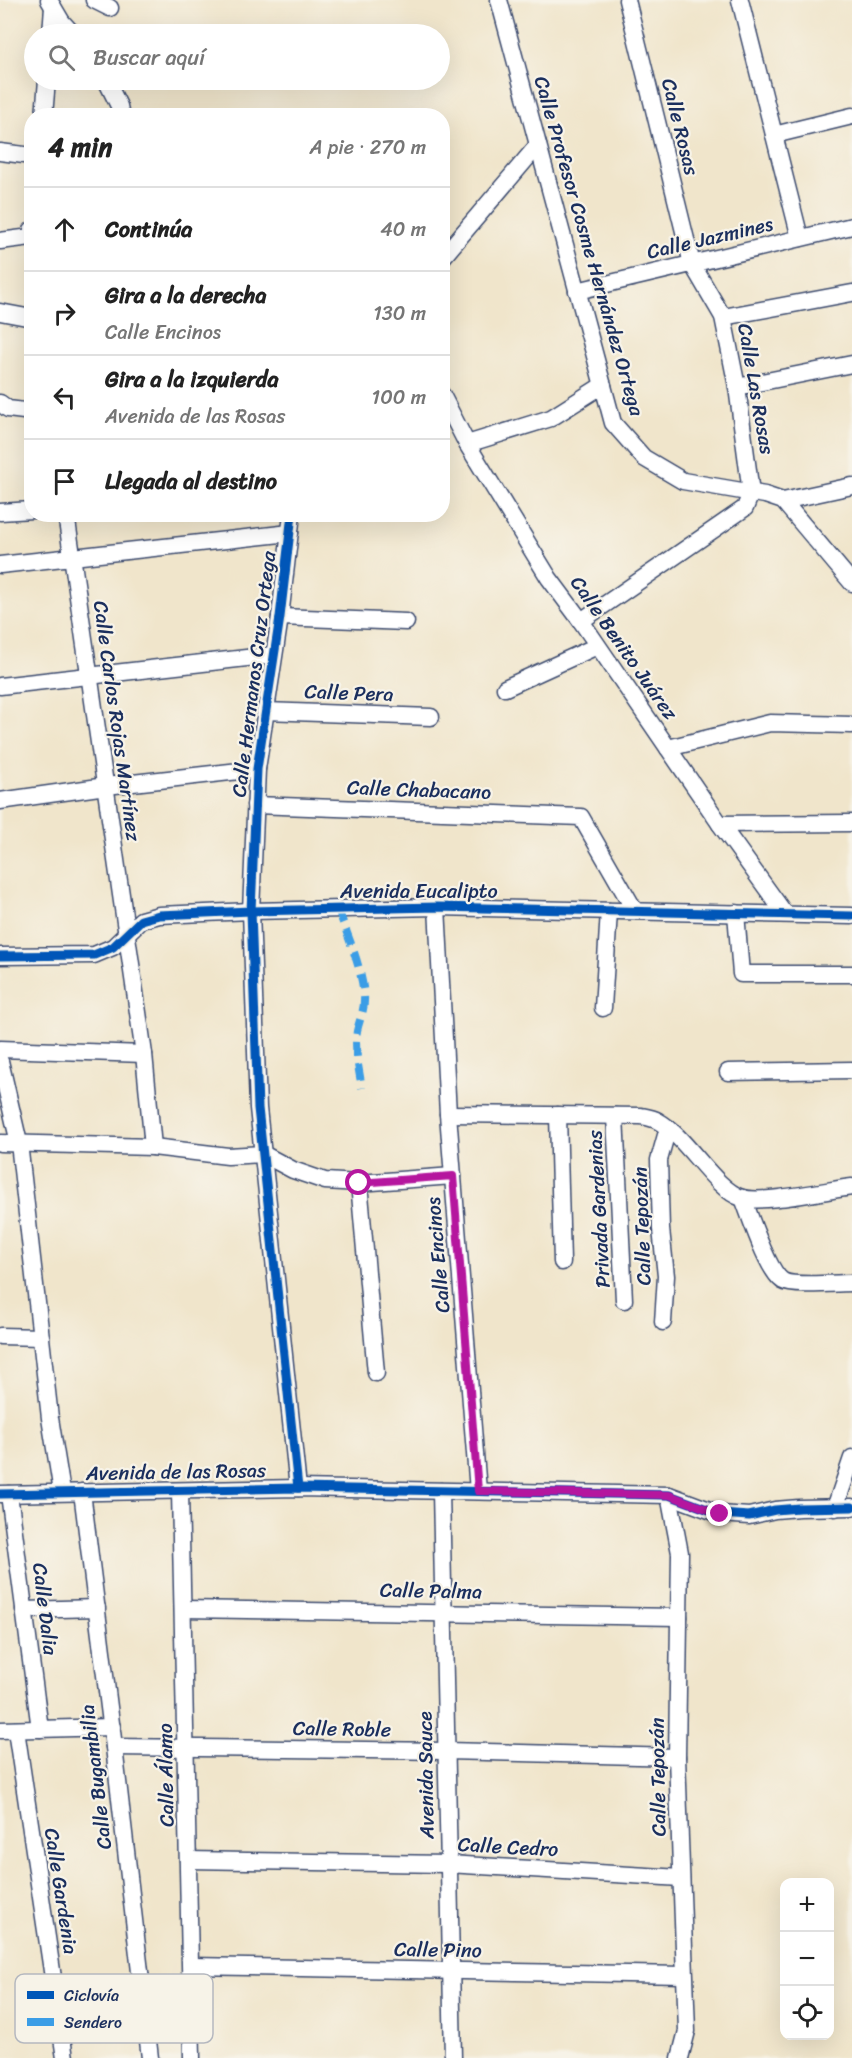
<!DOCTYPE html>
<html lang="es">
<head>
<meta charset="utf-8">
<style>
	:root { --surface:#fff; --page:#f2f2f2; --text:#222; --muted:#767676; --line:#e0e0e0 }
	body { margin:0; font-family:Sriracha,sans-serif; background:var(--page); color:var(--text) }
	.controls { position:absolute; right:18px; bottom:18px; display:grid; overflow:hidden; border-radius:12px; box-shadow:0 6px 24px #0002 }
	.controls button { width:54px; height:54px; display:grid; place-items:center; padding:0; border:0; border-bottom:2px solid var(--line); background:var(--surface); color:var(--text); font:30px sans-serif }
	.stop { position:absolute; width:18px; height:18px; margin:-14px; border:4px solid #b5179e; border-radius:50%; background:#fff }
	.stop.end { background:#b5179e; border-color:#fff; box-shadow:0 2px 6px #0008 }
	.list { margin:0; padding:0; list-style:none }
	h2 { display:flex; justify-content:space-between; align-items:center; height:78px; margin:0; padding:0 24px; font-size:26px }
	h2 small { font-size:20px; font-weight:400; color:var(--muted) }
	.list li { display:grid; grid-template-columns:39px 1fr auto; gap:18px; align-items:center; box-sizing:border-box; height:84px; padding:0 24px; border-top:2px solid var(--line) }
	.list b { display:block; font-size:22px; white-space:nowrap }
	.list p { margin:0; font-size:20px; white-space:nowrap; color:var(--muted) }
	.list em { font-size:20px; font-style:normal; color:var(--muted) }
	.icon { flex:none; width:33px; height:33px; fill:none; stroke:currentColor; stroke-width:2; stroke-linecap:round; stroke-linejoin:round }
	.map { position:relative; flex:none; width:852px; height:2058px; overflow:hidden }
	.search { position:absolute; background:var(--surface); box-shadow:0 6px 24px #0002; left:24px; top:24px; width:426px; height:66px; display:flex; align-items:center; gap:15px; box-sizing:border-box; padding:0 21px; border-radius:33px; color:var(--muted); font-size:22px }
	.panel { position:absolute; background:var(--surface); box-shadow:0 6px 24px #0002; left:24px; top:108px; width:426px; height:414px; border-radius:24px }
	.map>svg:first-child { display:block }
</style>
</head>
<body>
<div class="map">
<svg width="852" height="2058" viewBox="0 0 852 2058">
	<rect width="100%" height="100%" fill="#f7f3e8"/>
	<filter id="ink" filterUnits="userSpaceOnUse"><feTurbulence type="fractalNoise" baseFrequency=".0167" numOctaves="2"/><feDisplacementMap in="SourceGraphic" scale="12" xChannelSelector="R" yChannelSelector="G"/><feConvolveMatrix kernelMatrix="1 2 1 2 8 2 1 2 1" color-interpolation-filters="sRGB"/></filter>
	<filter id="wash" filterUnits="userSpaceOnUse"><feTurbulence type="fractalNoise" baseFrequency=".008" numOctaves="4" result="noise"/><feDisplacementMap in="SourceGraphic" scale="24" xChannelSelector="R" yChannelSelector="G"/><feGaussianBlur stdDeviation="1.35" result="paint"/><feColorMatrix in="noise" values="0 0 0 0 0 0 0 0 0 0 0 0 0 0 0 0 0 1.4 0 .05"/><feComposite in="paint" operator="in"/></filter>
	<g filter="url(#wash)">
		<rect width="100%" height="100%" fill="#f0e5cb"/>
	</g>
	<g filter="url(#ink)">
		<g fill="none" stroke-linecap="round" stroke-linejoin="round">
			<g stroke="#3b4a6e" stroke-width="19">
				<g id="minor">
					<polyline points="49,0 62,22 73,34"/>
					<polyline points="94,0 110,8"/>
					<polyline points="499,0 613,423 644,458 683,481 765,495 783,501 852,583"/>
					<polyline points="740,0 800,238"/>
					<polyline points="51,34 53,7"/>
					<polyline points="106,80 119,106 121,116"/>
					<polyline points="44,116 47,80"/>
					<polyline points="774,135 852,116"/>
					<polyline points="0,152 32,156"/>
					<polyline points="0,241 31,237 32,230"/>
					<polyline points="442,258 538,145"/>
					<polyline points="577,291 852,226"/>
					<polyline points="0,312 32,318"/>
					<polyline points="723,317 852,293"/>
					<polyline points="737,387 852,364"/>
					<polyline points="442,395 467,444 549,578 581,621 720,824 785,914"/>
					<polyline points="0,403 8,409 32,412"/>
					<polyline points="467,444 551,418 603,385"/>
					<polyline points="783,501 852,486"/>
					<polyline points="0,512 32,510"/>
					<polyline points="66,514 144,1054 153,1147"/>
					<polyline points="292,514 280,617 257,769 251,911 258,1108 298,1488"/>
					<polyline points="0,565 290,533"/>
					<polyline points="280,617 406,622"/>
					<polyline points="581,621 745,508 751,493 737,387 723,317 692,264 627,0"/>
					<polyline points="0,686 273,655"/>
					<polyline points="505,688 597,646"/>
					<polyline points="265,711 431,717"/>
					<polyline points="668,748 770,723 852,725"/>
					<polyline points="0,801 106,786 257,769"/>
					<polyline points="255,805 581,817 635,911"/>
					<polyline points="720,824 852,823"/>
					<polyline points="437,907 448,1114 478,1491"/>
					<polyline points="736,913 741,974 852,974"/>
					<polyline points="0,956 94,955 113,947 141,920 159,915 251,911 437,907 852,916"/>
					<polyline points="603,1008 609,911"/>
					<polyline points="0,1049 144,1054"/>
					<polyline points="0,1061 19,1143 50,1418 62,1492"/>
					<polyline points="728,1072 852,1070"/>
					<path d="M448,1114l193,2c5,1 12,2 17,5 28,15 56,68 84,77 21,6 86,-8 110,-11"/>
					<polyline points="558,1115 562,1262"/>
					<polyline points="615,1116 624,1300"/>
					<polyline points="0,1143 153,1147 228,1156 263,1154 293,1170 325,1181 359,1183 453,1176"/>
					<polyline points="359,1183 376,1373"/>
					<path d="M743,1198c7,18 25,74 40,83 10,6 55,2 69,2"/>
					<polyline points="663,1322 666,1276 661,1229 659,1160 668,1128"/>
					<polyline points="0,1336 41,1337"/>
					<polyline points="180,1491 192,2058"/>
					<polyline points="441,1491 453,2058"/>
					<polyline points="82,1492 114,1747 150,2058"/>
					<polyline points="0,1494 298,1488 669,1495 720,1514 749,1516 775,1510 799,1508 852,1507"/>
					<polyline points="9,1494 40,1729"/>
					<polyline points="669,1495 680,1553 677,1757 687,2031 680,2058"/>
					<polyline points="835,1508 852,1458"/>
					<polyline points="183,1609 679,1617"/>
					<polyline points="24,1610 97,1608"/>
					<polyline points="0,1730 112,1727"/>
					<polyline points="16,1730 65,2058"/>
					<polyline points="114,1747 446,1751 677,1757"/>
					<polyline points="188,1860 448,1864 681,1878"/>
					<polyline points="191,1966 684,1975"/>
				</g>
			</g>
			<use href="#minor" stroke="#fff" stroke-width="16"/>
			<path stroke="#3b9de6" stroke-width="8" stroke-dasharray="15 8" stroke-linecap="butt" d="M338,909c10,28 23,56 26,86 1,16 -4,22 -7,36 -3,18 2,39 5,57"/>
			<g stroke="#f7f3e8" stroke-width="13">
				<g id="cycleway">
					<polyline points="292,514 280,617 257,769 251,911 258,1108 298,1488"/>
					<polyline points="0,956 94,955 113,947 141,920 159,915 251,911 437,907 852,916"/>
					<polyline points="0,1494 298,1488 669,1495 720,1514 749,1516 775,1510 799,1508 852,1507"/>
				</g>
			</g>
			<use href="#cycleway" stroke="#0057b8" stroke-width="9"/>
		</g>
	</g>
	<g fill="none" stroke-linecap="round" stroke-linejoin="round" filter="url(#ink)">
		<polyline stroke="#b5179e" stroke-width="8" points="359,1183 453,1176 478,1491 669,1495 720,1514"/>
	</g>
	<g text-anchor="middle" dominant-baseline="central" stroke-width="4.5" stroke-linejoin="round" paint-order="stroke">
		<g font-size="20" fill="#1b2f5e" stroke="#f7f3e8">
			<text transform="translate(680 127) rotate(76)">Calle Rosas</text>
			<text transform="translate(710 238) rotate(-13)">Calle Jazmines</text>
			<text transform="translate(589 246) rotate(74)">Calle Profesor Cosme Hernández Ortega</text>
			<text transform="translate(756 389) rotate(80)">Calle Las Rosas</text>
			<text transform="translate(624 648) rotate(55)">Calle Benito Juárez</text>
			<text transform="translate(254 674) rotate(-83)">Calle Hermanos Cruz Ortega</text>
			<text transform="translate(349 693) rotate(2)">Calle Pera</text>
			<text transform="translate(117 721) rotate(82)">Calle Carlos Rojas Martínez</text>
			<text transform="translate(419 790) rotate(2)">Calle Chabacano</text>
			<text x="419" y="891">Avenida Eucalipto</text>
			<text transform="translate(599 1209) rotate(-93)">Privada Gardenias</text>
			<text transform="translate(642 1226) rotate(-92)">Calle Tepozán</text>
			<text transform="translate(438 1255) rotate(-95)">Calle Encinos</text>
			<text transform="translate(176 1472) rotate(-1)">Avenida de las Rosas</text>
			<text transform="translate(431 1591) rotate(1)">Calle Palma</text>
			<text transform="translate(45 1609) rotate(83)">Calle Dalia</text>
			<text transform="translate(342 1729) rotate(1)">Calle Roble</text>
			<text transform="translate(166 1775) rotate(-91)">Calle Álamo</text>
			<text transform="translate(426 1775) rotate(-91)">Avenida Sauce</text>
			<text transform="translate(96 1777) rotate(-97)">Calle Bugambilia</text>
			<text transform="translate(658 1777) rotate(-91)">Calle Tepozán</text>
			<text transform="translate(508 1847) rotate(3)">Calle Cedro</text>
			<text transform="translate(61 1891) rotate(81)">Calle Gardenia</text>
			<text transform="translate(438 1950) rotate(1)">Calle Pino</text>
		</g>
	</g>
	<rect x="15" y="1974" width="198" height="69" rx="9" fill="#f7f3e8" stroke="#b5b8bf" stroke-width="1.5"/>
	<rect x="27" y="1991" width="27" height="8" fill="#0057b8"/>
	<rect x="27" y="2018" width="27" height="8" fill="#3b9de6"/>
	<g font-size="16" fill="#1b2f5e">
		<text x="64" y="2001">Ciclovía</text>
		<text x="64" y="2028">Sendero</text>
	</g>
</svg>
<div class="controls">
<button>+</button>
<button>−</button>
<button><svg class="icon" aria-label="locate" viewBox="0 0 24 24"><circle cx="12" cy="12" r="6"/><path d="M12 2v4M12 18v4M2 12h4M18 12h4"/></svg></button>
</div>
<div class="stop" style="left:359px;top:1183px"></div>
<div class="stop end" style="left:720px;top:1514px"></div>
<div class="search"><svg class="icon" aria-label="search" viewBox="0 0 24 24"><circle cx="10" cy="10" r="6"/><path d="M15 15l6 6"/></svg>Buscar aquí</div>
<section class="panel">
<h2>4 min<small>A pie · 270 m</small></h2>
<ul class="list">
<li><svg class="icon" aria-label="ahead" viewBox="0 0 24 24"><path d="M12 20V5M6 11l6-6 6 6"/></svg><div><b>Continúa</b></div><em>40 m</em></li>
<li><svg class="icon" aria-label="right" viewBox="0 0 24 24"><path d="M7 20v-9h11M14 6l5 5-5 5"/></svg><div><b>Gira a la derecha</b><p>Calle Encinos</p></div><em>130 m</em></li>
<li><svg class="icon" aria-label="left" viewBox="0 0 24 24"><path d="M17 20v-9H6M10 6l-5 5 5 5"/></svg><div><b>Gira a la izquierda</b><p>Avenida de las Rosas</p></div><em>100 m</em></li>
<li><svg class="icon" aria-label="arrive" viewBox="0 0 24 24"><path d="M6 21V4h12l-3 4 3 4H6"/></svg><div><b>Llegada al destino</b></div></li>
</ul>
</section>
</div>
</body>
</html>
